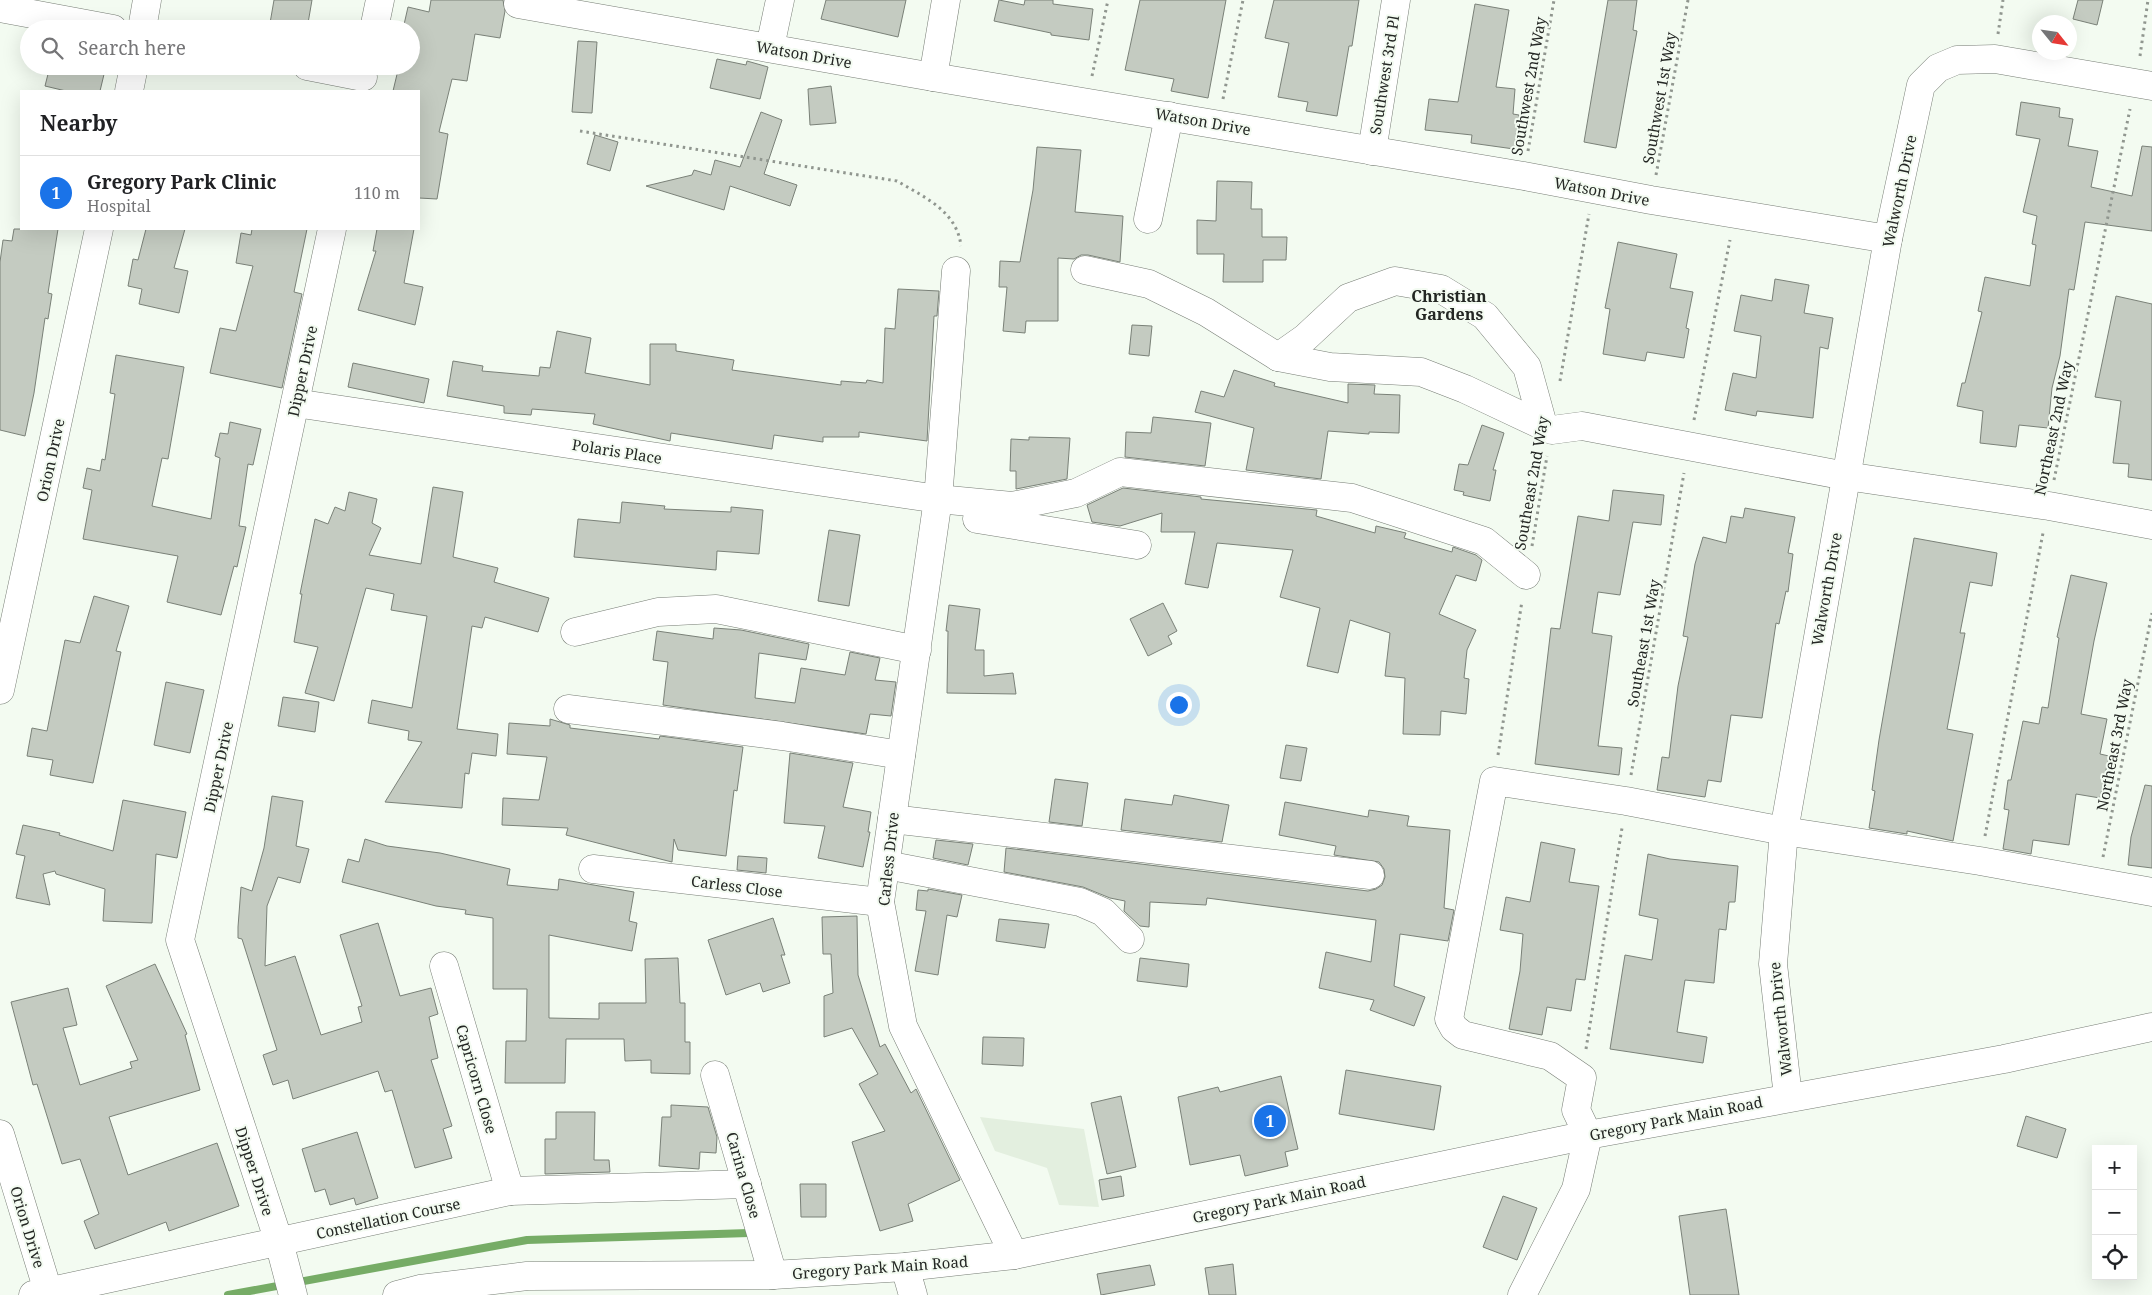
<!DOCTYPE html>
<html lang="en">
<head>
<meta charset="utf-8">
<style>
	:root { --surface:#fff; --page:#f2f2f2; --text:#202124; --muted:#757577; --line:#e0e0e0; --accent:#1a73e8 }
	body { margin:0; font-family:"Noto Serif",serif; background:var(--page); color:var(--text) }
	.controls { position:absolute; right:15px; bottom:15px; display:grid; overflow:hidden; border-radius:0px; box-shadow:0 5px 20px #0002 }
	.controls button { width:45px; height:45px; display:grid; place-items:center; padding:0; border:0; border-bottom:1px solid var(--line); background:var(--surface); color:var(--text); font:25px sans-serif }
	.compass { position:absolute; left:2032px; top:15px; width:45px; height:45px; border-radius:50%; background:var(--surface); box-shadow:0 5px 20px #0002; rotate:120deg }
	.you { position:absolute; left:1178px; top:704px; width:18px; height:18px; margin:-12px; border:4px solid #fff; border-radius:50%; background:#1a73e8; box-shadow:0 0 0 8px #1a73e833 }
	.badge { display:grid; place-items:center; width:32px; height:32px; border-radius:50%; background:var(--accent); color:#fff; font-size:16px; font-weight:700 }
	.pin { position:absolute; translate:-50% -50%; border:2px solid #fff; box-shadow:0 1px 5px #0006 }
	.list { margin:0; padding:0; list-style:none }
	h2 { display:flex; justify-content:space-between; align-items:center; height:65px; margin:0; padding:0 20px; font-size:21px }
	h2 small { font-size:16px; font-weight:400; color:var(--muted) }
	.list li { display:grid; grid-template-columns:32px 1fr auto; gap:15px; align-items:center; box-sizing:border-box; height:75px; padding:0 20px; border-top:1px solid var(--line) }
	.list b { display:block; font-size:19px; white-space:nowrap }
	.list p { margin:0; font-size:16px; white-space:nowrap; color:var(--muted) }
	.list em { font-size:16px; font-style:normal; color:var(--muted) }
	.icon { flex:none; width:28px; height:28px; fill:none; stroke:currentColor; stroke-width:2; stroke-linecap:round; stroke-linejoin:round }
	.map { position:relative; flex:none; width:2152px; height:1295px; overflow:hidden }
	.search { position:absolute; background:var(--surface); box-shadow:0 5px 20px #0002; left:20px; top:20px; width:400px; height:55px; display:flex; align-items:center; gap:12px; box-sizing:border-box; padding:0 18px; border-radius:28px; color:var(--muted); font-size:19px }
	.panel { position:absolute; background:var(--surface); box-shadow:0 5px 20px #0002; left:20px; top:90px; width:400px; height:140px; border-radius:0px }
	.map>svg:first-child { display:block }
</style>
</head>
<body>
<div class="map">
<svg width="2152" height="1295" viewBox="0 0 2152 1295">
	<rect width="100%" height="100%" fill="#f3fbf1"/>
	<polygon fill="#e3efdf" points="980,1117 1084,1129 1099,1207 1059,1205 1047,1168 995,1151"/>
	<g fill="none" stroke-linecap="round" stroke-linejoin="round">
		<polyline stroke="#76ac66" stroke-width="8" points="228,1295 527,1240 749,1233"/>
	</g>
	<g fill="#c4cbc1" stroke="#7a8178">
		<polygon points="274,0 312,0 307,29 269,29"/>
		<polygon points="431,0 503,0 505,11 500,38 475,34 467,81 452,79 439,132 448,134 437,199 419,198 419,91 393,91 399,66 411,66 411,29 403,29 408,7 429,12"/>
		<polygon points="826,0 906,0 898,37 821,19"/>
		<polygon points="999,0 1024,5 1025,0 1053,0 1053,4 1093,9 1089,40 1051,35 1051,33 994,21"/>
		<polygon points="1140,0 1226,0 1208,98 1171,91 1174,79 1125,70"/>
		<polygon points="1274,0 1359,0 1352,46 1349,46 1337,116 1306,111 1308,102 1278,97 1289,43 1265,38"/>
		<polygon points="1608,0 1637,0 1633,30 1637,31 1616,148 1584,142"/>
		<polygon points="2078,0 2103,0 2097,25 2073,19"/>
		<polygon points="1475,4 1509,10 1496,87 1515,89 1513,114 1519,115 1514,149 1471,143 1472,135 1425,130 1429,99 1458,102"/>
		<polygon points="578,41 597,42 592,113 572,112"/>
		<polygon points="717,59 746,65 747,61 768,67 760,99 710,88"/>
		<polygon points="50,66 106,66 100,91 66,91 45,86"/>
		<polygon points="831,86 836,123 810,125 808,89"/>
		<polygon points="2021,102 2060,108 2059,117 2073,119 2068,146 2098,151 2091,187 2132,196 2142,146 2152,147 2152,231 2085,222 2074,290 2069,289 2060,356 2052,388 2048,428 2019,425 2016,447 1980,443 1983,411 1957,406 1962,383 1965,383 1982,312 1978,311 1985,277 2030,286 2036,245 2032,244 2037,216 2023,212 2040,139 2016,135"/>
		<polygon points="761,112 782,120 764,174 797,185 790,206 730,186 724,210 646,186 692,175 694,170 711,175 715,160 740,167"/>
		<polygon points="595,135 618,142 610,171 587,164"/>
		<polygon points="1037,147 1081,150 1075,212 1123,216 1120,262 1088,255 1081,255 1074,259 1058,258 1058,321 1026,321 1025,333 1003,331 1007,287 999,287 1000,261 1020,262 1033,190"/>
		<polygon points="1217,181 1252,182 1251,209 1262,209 1262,237 1287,237 1286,260 1263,260 1263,282 1223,282 1224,254 1197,254 1197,220 1216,221"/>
		<polygon points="14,229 58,229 48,293 52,294 48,319 45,318 34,393 25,436 0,430 0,262 3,240 12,241"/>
		<polygon points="146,229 185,229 174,268 188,271 179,313 139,304 142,289 128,286 133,259 138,260"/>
		<polygon points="252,229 307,229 294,292 302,294 282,388 210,373 220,328 236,331 253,266 236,263 241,233 251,235"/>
		<polygon points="377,229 414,229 404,283 423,287 415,325 358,310 376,251 373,251"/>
		<polygon points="1618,242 1677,254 1670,288 1693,292 1686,328 1689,329 1684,358 1647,352 1645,361 1603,354 1610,309 1605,308"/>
		<polygon points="1775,279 1809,285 1804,313 1833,318 1828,349 1820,347 1813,418 1757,411 1756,416 1725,410 1733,373 1756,378 1761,336 1734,331 1741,295 1772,301"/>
		<polygon points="898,289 939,291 937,316 934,316 927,441 859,432 859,437 823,437 823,442 774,435 772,449 671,433 670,441 593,424 595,414 532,409 531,415 504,413 504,406 447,396 453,361 483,366 482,371 539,376 540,367 550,368 557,331 591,338 585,373 650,385 650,344 676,344 676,351 734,360 732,370 841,385 841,381 866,383 867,380 883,383 885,328 895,329"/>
		<polygon points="2116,296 2152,304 2152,480 2128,477 2129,464 2113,463 2121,401 2095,397"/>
		<polygon points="1132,325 1152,326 1149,356 1129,354"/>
		<polygon points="116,355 184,367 168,459 162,458 152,506 211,519 220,458 215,456 220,433 228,434 230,422 261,429 253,465 248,464 239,526 246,527 237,567 234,566 221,615 167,602 178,556 83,539 92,490 83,488 87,468 100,471 102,459 105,460 115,394 110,393"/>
		<polygon points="353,363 429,379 424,403 348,387"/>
		<polygon points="1234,370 1275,383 1274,386 1348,403 1348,384 1375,385 1374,394 1400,395 1399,433 1369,432 1369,434 1328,431 1321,479 1246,470 1254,428 1195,412 1201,391 1224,397"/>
		<polygon points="1153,417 1211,423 1205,466 1125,457 1126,432 1151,433"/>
		<polygon points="1482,425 1504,433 1493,470 1496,470 1490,501 1463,495 1464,492 1454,490 1459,464 1468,465"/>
		<polygon points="1029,437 1070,438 1067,479 1016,489 1016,471 1010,471 1011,439 1029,440"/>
		<polygon points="433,487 463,492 453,557 498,568 494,582 549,598 538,632 485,617 482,628 472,626 457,729 498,734 496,756 472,753 469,774 465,773 462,808 385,802 422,742 408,740 409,731 368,723 372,700 412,708 427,616 391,610 394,594 366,588 334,701 305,693 318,647 294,642 302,594 300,594 315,519 328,524 335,507 345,511 349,492 377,499 372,523 381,528 369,555 421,564"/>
		<polygon points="1123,488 1201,497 1201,499 1317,510 1316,516 1375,533 1376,526 1406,533 1404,538 1452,552 1453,547 1476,555 1482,560 1476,581 1456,575 1439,614 1476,630 1467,650 1464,678 1469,679 1466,714 1441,711 1440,735 1403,734 1405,678 1385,676 1390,633 1350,620 1338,673 1307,666 1320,608 1280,597 1293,550 1217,543 1208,588 1185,584 1195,532 1161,532 1162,513 1120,526 1092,522 1087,505"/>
		<polygon points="1613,490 1664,495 1661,525 1633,522 1620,595 1598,592 1592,633 1612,636 1598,746 1622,748 1619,775 1535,764 1551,628 1560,629 1578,516 1609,521"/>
		<polygon points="622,502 665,506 664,509 731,512 731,507 763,510 759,554 717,551 716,570 574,557 578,519 620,523"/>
		<polygon points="1745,508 1795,517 1788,553 1793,554 1788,592 1786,591 1779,624 1776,623 1762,718 1731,715 1721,782 1708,780 1705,797 1657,790 1662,757 1669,758 1678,686 1688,637 1683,636 1695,564 1703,537 1726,543 1731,516 1743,518"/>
		<polygon points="829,530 860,535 849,606 818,601"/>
		<polygon points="1914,538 1997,553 1992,586 1970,582 1960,633 1965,633 1947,729 1973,734 1953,841 1907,831 1907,834 1869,828 1875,791 1872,790 1879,740"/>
		<polygon points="2071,575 2107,583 2094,641 2081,714 2107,719 2100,754 2109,756 2100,798 2076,794 2069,845 2033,840 2031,854 2003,849 2009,810 2004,809 2008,780 2011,780 2023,721 2039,724 2042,707 2048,708 2059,638 2057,637"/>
		<polygon points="94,596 129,606 116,651 121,652 93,783 50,775 53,760 27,756 32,728 47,731 65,640 80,643"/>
		<polygon points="1163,603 1177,631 1168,636 1172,644 1148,656 1130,619"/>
		<polygon points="949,605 980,609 975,650 984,650 984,676 1013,673 1016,694 947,693 948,631 946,631"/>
		<polygon points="714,628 741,630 809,644 806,660 759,653 755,698 795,703 801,668 845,675 850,652 880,658 875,680 896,682 891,716 870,714 866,734 663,705 668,662 653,660 657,631 713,639"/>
		<polygon points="166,682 204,690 190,753 154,745"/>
		<polygon points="283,697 319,702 315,732 278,726"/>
		<polygon points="550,719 570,725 570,728 659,739 660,736 743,747 737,791 734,790 726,856 678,850 674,839 672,862 566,835 568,828 502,825 503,798 539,800 547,757 507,754 509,723 550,726"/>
		<polygon points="1286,745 1307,748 1301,781 1280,778"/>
		<polygon points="790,753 853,763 843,807 871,812 868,832 870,832 863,867 818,858 825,826 784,823"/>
		<polygon points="1055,779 1088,783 1082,826 1049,822"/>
		<polygon points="2145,785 2152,786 2152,868 2128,865 2131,837"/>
		<polygon points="1174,795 1229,805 1222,842 1121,830 1125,799 1172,805"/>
		<polygon points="272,796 303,801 296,846 309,849 300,883 278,877 267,906 265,966 295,956 321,1035 362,1022 358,1007 362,1006 340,935 378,923 400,996 431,988 438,1014 429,1017 438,1058 431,1060 452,1126 443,1129 452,1158 415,1168 392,1090 385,1092 378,1071 293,1099 288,1080 273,1085 263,1055 277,1050 242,939 238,938 238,927 241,887 252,891 264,848"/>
		<polygon points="123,800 186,812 177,858 156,854 152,923 103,921 105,889 56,874 55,871 43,874 50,905 16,898 25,856 16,854 23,825 60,833 59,835 113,851"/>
		<polygon points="1285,802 1368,817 1369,810 1409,816 1407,826 1450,830 1444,908 1454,910 1448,941 1400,934 1394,986 1425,997 1414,1026 1370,1010 1374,1000 1319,988 1326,952 1371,962 1376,920 1207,898 1206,905 1150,902 1149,927 1140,926 1124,911 1125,901 1110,898 1083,887 1004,872 1006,848 1368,891 1376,889 1382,885 1385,877 1384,869 1379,862 1334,855 1336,846 1279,835"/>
		<polygon points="365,839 387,846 440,853 510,869 507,885 558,890 559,879 634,892 629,921 637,923 632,951 549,935 549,1018 599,1019 599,1003 646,1003 645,959 678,958 680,1003 685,1003 685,1042 690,1042 690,1074 651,1073 651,1060 625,1061 624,1039 566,1039 565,1083 505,1083 506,1041 526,1041 527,989 493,989 493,918 465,914 466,910 436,906 342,882 348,859 359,862"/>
		<polygon points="936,840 973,844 968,865 933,858"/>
		<polygon points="1541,842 1575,849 1569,882 1599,886 1585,980 1576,979 1571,1011 1547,1007 1542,1035 1509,1029 1520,971 1523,934 1500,930 1506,897 1530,902"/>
		<polygon points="1648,854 1670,859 1738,866 1735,902 1729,902 1726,930 1719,929 1714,983 1685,980 1677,1032 1707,1037 1703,1063 1610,1049 1625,955 1652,960 1658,919 1639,915"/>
		<polygon points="738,856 767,858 766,873 737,870"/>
		<polygon points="928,889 962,895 957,917 947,915 938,975 915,971 926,911 916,910 918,890 928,891"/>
		<polygon points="857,916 858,975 880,1047 885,1044 911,1093 916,1089 960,1180 908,1204 913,1221 880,1231 852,1142 885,1131 859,1084 878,1074 852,1028 824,1037 824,996 833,993 831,954 823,954 822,917"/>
		<polygon points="773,918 785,955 781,955 790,983 763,992 760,983 726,995 708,940"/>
		<polygon points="999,919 1049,924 1045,948 996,941"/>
		<polygon points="1140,958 1189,964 1187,987 1137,981"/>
		<polygon points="155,964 187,1034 185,1035 200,1090 109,1117 128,1175 217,1143 239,1206 169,1231 166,1222 95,1249 84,1221 99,1214 80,1159 62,1164 37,1084 33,1085 11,1002 68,988 77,1025 63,1028 80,1085 132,1068 130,1062 138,1060 106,986"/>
		<polygon points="983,1037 1024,1038 1023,1066 982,1064"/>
		<polygon points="1346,1070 1441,1086 1434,1130 1339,1114"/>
		<polygon points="1281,1076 1298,1149 1285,1152 1288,1166 1245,1176 1240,1155 1190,1165 1178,1097 1218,1087 1220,1092"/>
		<polygon points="1121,1096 1136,1167 1107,1174 1091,1103"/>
		<polygon points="671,1105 708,1107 717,1137 716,1153 700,1152 699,1169 659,1166 662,1117 671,1117"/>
		<polygon points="556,1112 595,1112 594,1160 609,1160 610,1172 545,1174 545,1139 556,1139"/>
		<polygon points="2026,1116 2066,1129 2057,1158 2017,1146"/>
		<polygon points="357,1132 378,1198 356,1205 354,1198 330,1205 325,1189 315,1192 302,1149"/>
		<polygon points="1121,1176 1124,1196 1102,1200 1099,1180"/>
		<polygon points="800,1184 826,1184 826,1217 801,1217"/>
		<polygon points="1503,1196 1537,1208 1517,1260 1483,1247"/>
		<polygon points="1726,1209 1739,1295 1690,1295 1679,1216"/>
		<polygon points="1233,1264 1236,1295 1209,1295 1205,1268"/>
		<polygon points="1150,1265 1155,1285 1101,1295 1097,1274"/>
	</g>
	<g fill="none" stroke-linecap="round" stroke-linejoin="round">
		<g stroke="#777d75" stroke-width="29">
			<g id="minor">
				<polyline points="518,4 933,77 1524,176 1651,200 1888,239"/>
				<polyline points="0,8 113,29"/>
				<polyline points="142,29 147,0"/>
				<polyline points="374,29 380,0"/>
				<polyline points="770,47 780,0"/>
				<polyline points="307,66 363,77"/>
				<polyline points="933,77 946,0"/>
				<polyline points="129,91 134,66"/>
				<polyline points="1372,151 1396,0"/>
				<polyline points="1148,219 1169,116"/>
				<polyline points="1085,270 1149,284 1206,312 1278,357 1330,367 1421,372 1465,389 1552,430 1582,426 1846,476 2049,506 2152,525"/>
				<polyline points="956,271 938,499 880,902 903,1026 1014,1255"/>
				<polyline points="1278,357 1305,338 1348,298 1395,281 1441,289 1485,316 1527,367 1543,425"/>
				<polyline points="295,403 938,499 1012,506 1076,493 1120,472 1352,498 1484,541 1526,575"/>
				<polyline points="977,519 1137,545"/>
				<polyline points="575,632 658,612 716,609 917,650"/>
				<polyline points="0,690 99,229"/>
				<polyline points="568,709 782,736 901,755"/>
				<polyline points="892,819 1370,875"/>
				<polyline points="886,865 1080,902 1103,912 1130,939"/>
				<polyline points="593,869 880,902"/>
				<polyline points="444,966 510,1191"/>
				<polyline points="715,1075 773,1275"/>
				<polyline points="1788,1097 1773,964 1784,831 1888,239 1921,85 1938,68 1957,60 1995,59 2152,86"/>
				<polyline points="0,1134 48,1291"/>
				<polyline points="905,1267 913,1295"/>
				<polyline points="33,1295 510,1191 747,1184"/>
				<polyline points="293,1295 279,1242 180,940 332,229"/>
				<polyline points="397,1295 420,1289 527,1276 773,1275 905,1267 1014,1255 1588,1135 2004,1059 2152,1027"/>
				<polyline points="1522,1295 1576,1189 1588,1135 1576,1110 1582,1078 1550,1056 1463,1035 1454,1028 1449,1019 1494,781 1626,801 1784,831 1980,861 2152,892"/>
			</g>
		</g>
		<g stroke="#90968f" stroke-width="3" stroke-dasharray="2.5 4" stroke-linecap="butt">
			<polyline points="1998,34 2003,0"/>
			<polyline points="2140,56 2148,0"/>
			<polyline points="1092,76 1108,0"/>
			<polyline points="1223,99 1243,0"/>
			<path d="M580,131l317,50c27,16 60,30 64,65"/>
			<polyline points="1528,151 1554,0"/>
			<polyline points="1656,175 1688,0"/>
			<polyline points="1560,381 1589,214"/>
			<polyline points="1694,420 1730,240"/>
			<polyline points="2054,480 2130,109"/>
			<polyline points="1532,546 1547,456"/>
			<polyline points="1498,755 1522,601"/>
			<polyline points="1631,775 1684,473"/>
			<polyline points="1985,836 2043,533"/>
			<polyline points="2103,857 2152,613"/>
			<polyline points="1586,1049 1622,828"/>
		</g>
		<use href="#minor" stroke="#fff" stroke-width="28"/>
	</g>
	<g text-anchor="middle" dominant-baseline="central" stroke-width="4" stroke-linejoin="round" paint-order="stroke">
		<g font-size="15" fill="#242724" stroke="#f3fbf1">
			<text transform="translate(804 54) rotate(10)">Watson Drive</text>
			<text transform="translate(1384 75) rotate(-81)">Southwest 3rd Pl</text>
			<text transform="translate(1528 86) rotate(-80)">Southwest 2nd Way</text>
			<text transform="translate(1659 98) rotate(-80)">Southwest 1st Way</text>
			<text transform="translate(1203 121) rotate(10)">Watson Drive</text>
			<text transform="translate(1602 191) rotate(11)">Watson Drive</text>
			<text transform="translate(1899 191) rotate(-78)">Walworth Drive</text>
			<text transform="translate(302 371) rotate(-78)">Dipper Drive</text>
			<text transform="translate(2053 428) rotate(-78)">Northeast 2nd Way</text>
			<text transform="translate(617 451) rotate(9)">Polaris Place</text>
			<text transform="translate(50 460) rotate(-78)">Orion Drive</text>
			<text transform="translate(1531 483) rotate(-80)">Southeast 2nd Way</text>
			<text transform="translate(1826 589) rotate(-80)">Walworth Drive</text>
			<text transform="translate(1643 643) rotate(-80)">Southeast 1st Way</text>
			<text transform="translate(2114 745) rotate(-79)">Northeast 3rd Way</text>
			<text transform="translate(218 767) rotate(-78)">Dipper Drive</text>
			<text transform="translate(888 859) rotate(-84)">Carless Drive</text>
			<text transform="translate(737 886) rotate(7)">Carless Close</text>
			<text transform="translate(1780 1019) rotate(-96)">Walworth Drive</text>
			<text transform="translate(477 1079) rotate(74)">Capricorn Close</text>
			<text transform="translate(1676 1118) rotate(-11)">Gregory Park Main Road</text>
			<text transform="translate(255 1171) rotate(72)">Dipper Drive</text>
			<text transform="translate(744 1175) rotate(74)">Carina Close</text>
			<text transform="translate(1279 1199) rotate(-12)">Gregory Park Main Road</text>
			<text transform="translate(388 1218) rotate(-12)">Constellation Course</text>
			<text transform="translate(28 1227) rotate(73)">Orion Drive</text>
			<text transform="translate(880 1267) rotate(-4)">Gregory Park Main Road</text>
		</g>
		<g font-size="16" font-weight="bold" fill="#242724" stroke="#f3fbf1">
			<text x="1449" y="296">Christian<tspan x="1449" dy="18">Gardens</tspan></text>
		</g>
	</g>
</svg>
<div class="controls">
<button>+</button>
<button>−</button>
<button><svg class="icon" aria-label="locate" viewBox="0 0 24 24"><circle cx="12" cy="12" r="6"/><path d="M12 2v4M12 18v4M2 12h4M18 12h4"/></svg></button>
</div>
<svg class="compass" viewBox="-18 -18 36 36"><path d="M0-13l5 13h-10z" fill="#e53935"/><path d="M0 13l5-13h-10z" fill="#757577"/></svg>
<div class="you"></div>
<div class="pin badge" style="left:1270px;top:1121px">1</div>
<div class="search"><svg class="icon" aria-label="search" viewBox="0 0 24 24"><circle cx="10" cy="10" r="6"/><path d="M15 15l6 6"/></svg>Search here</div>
<section class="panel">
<h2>Nearby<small></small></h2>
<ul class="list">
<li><span class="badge">1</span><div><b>Gregory Park Clinic</b><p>Hospital</p></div><em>110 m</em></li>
</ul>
</section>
</div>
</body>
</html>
